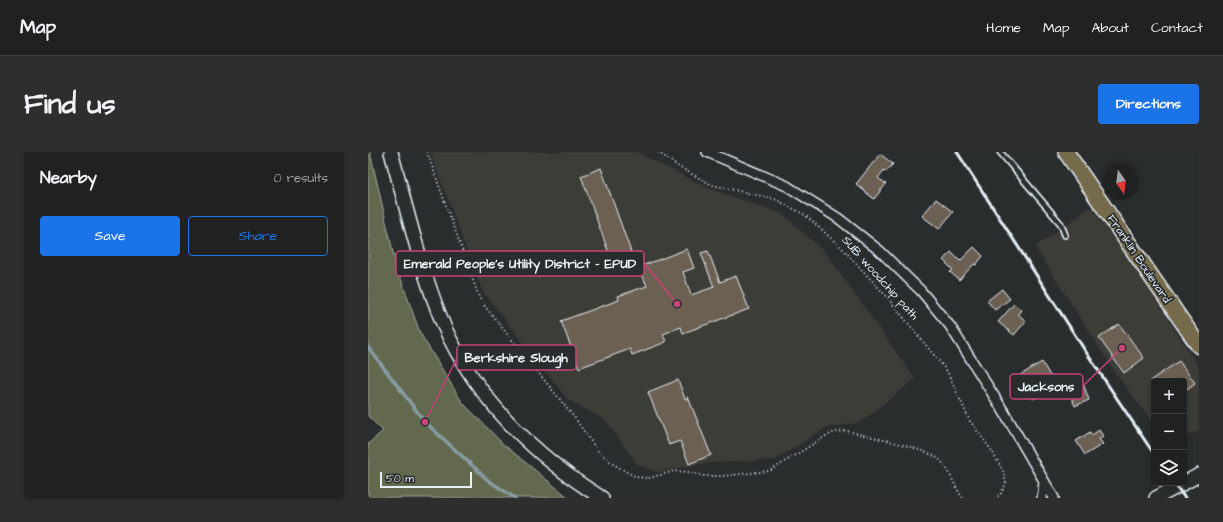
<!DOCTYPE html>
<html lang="en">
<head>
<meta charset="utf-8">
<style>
	:root { --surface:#202222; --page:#2d2f2f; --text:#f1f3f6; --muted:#a2a4a5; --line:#3d3f40; --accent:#1a73e8 }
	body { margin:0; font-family:"Architects Daughter",sans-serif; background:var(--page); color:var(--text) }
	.controls { position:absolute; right:12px; bottom:12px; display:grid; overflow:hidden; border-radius:4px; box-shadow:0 2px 6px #0003 }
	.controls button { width:36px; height:36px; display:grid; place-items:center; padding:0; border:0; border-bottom:1px solid var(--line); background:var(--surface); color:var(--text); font:20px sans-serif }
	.compass { position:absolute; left:735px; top:12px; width:36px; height:36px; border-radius:50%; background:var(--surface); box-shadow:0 2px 6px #0003; rotate:166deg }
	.scale { position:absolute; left:12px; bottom:10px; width:92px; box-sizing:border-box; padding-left:4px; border:2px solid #e8f1f8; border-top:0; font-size:11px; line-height:14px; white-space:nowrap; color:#e8f1f8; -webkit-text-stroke:3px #2a2d2e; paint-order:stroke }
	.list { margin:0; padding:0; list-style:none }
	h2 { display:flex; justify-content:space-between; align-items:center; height:52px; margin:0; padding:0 16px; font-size:17px }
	h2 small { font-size:13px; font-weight:400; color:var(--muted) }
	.actions { display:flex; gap:8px; padding:12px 16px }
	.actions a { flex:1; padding:9px 0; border:1px solid var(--accent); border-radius:4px; text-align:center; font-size:14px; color:var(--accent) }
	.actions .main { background:var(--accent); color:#fff }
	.icon { flex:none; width:22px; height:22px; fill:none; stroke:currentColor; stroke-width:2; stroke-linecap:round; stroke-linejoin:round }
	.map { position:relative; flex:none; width:831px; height:346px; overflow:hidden; border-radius:4px }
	header { display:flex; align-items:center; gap:24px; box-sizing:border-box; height:56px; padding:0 20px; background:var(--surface); border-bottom:1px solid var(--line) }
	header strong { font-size:19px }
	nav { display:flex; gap:22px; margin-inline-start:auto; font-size:14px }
	.intro { display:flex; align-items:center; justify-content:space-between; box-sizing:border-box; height:96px; padding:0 24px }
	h1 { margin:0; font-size:28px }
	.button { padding:10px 18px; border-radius:4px; background:var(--accent); color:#fff; font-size:14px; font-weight:700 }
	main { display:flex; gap:24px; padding:0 24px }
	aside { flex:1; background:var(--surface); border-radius:4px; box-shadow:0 2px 6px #0003 }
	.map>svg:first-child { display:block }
</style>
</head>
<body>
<header>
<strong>Map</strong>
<nav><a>Home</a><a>Map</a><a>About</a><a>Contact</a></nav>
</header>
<div class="intro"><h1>Find us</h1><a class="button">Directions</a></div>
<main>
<aside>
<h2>Nearby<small>0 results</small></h2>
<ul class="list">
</ul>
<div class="actions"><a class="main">Save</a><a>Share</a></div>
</aside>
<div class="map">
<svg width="831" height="346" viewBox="0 0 831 346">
	<rect width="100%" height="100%" fill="#2a2d2e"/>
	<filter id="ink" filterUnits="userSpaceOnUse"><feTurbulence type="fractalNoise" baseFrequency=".025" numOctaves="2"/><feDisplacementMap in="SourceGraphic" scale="8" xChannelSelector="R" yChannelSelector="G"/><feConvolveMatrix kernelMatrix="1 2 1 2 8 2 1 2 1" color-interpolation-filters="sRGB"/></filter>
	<g filter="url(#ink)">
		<g fill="#3e3c39">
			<polygon points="62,0 268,0 342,37 414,62 457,100 547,227 493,270 457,276 407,308 338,311 289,320 269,312 237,268 200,248 114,138"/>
			<polygon points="723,55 770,120 831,216 831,278 816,286 816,229 786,229 786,272 749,223 667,95"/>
		</g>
		<polygon fill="#62694f" stroke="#a5ada4" points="0,0 2,0 28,113 52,181 94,250 136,293 201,346 0,346 0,292 15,279 0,264"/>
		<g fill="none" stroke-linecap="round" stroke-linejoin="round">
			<polyline stroke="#879ca3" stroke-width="3.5" points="0,195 57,270 121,329 147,346"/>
		</g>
		<g fill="#6c6053" stroke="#e8f1f8">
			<polygon points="512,2 525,12 518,20 516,18 510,26 518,32 506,47 488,32"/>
			<polygon points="233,16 263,100 243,107 213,24"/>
			<polygon points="568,47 585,60 571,77 554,64"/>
			<polygon points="606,95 615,104 608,113 606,112 591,128 582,120 585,118 575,108 583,100 592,109"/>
			<polygon points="319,97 326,116 315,120 323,143 346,135 333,101 340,99 352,130 368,124 381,157 315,181 313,175 295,182 298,190 264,203 262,197 211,216 193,169 251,148 250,144 279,134 271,115"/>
			<polygon points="634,137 642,147 627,158 619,149"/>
			<polygon points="646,152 653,158 650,162 658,169 646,183 630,170"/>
			<polygon points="751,172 776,206 756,221 731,186"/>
			<polygon points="811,209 827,231 816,239 816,229 786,229 786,232 783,228"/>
			<polygon points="674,210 688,234 665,247 661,240 658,242 649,225"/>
			<polygon points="310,228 317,247 320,245 343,303 321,312 312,289 301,293 280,240"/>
			<polygon points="716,234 721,248 707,254 701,239"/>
			<polygon points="731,278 735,284 731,287 735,292 717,303 708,289 722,280 724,283"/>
		</g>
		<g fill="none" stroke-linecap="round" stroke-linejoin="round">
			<g stroke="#e8f1f8" stroke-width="8">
				<polyline id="lane" points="632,0 693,72 697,83"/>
			</g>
			<g stroke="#e8f1f8" stroke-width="12">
				<g id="street">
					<polyline points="339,0 419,34 470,66 512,99 553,139 582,174 636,260 686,346"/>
					<polyline points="674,346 676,330"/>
				</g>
			</g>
			<g stroke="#e8f1f8" stroke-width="16">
				<g id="secondary">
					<path d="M23,0c16,58 30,119 53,174 32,73 92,131 158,172"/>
					<polyline points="788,346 831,323"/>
				</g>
			</g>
			<g stroke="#e8f1f8" stroke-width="18">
				<polyline id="primary" points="698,0 831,194"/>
			</g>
			<g stroke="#e8f1f8" stroke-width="2" stroke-dasharray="1 3" stroke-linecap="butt">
				<path d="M59,0l52,145 4,7 91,113 23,33 16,14 23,13 14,1 24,-7 14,1 16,4h19l47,-5 56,-35 9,-4 12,-1c21,6 79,16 94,30 9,9 13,26 22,37"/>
				<polyline points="290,0 311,15 344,33 407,47 437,63 474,96 518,144 579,219 602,269 624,299 635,319 638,332 632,343 627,346"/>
			</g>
			<use href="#lane" stroke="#2a2d2e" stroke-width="4.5"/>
			<use href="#street" stroke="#2a2d2e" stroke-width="9"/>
			<use href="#secondary" stroke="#2a2d2e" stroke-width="13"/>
			<use href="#primary" stroke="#746b4b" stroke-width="15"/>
			<g stroke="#e8f1f8" stroke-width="3">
				<polyline points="589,0 718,200 786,302"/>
				<polyline points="806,331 817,346"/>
			</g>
		</g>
	</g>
	<g text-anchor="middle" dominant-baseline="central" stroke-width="3.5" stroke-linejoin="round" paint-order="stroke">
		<g font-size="12" fill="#e8f1f8" stroke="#2a2d2e">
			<text transform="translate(771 107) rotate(56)">Franklin Boulevard</text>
			<text transform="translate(512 126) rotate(48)">SUB woodchip path</text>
		</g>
	</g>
	<path fill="none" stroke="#ca437a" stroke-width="1.5" d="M309 152L276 111M57 270L89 206M754 196L715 234"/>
	<g fill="#ca437a" stroke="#2a2d2e" stroke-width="1.5">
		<circle cx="309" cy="152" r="4"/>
		<circle cx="57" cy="270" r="4"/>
		<circle cx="754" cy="196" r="4"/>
	</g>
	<g fill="#2a2d2e" stroke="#ca437a" stroke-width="1.5">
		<rect x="28" y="99" width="248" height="25" rx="4"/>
		<rect x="89" y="193" width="119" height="25" rx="4"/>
		<rect x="642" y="222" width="73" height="25" rx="4"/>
	</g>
	<g font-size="13" text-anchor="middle" font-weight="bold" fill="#e8f1f8">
		<text x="152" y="116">Emerald People's Utility District - EPUD</text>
		<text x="148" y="210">Berkshire Slough</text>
		<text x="678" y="239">Jacksons</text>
	</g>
</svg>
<div class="controls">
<button>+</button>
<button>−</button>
<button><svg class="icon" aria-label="layers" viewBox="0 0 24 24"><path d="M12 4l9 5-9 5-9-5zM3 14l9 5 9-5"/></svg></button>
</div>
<svg class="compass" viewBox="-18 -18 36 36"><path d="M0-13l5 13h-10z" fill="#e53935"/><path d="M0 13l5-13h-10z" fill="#a2a4a5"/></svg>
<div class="scale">50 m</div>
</div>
</main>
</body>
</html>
